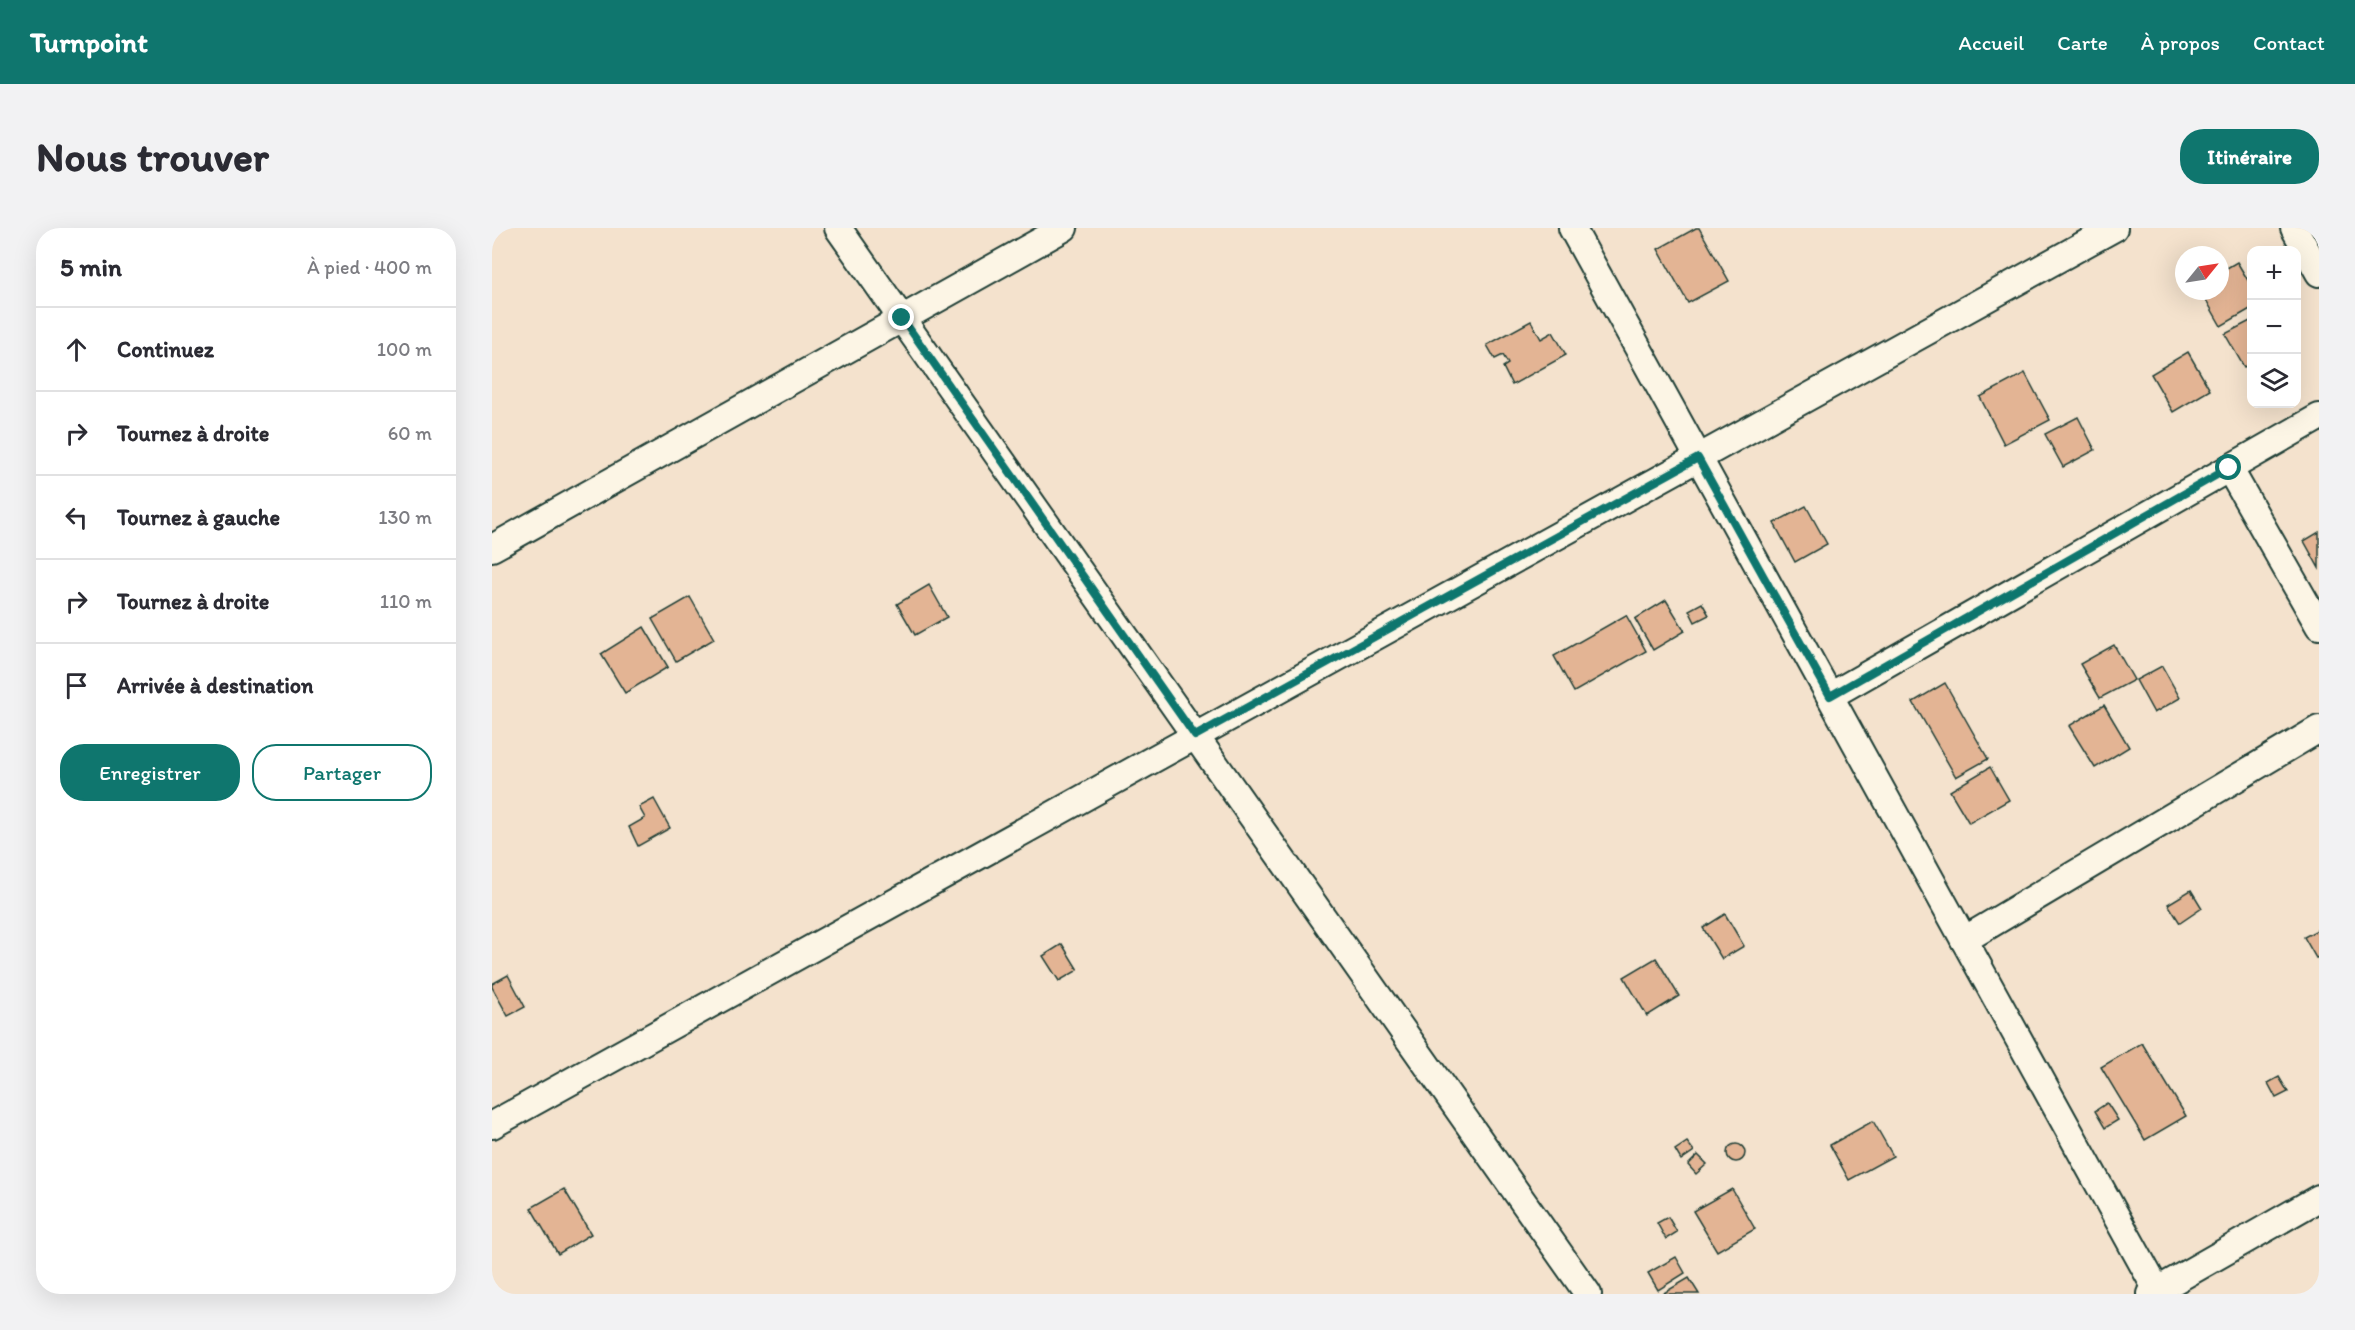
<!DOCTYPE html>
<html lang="fr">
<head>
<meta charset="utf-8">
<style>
	:root { --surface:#fff; --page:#f2f2f3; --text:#2b2b33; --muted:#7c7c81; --line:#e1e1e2; --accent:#0f766e }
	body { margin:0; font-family:Itim,sans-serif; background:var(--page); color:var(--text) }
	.controls { position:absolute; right:18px; top:18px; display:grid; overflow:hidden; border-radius:12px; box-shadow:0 6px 24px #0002 }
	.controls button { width:54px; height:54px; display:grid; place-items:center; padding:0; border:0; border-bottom:2px solid var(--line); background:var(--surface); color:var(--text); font:30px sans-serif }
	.compass { position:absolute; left:1683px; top:18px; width:54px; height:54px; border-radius:50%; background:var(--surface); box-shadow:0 6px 24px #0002; rotate:60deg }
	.stop { position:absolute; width:18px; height:18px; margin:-14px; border:4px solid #0f766e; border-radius:50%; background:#fff }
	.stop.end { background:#0f766e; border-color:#fff; box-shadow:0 2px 6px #0008 }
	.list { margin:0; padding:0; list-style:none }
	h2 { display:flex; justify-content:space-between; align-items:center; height:78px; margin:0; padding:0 24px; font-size:26px }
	h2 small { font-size:20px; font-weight:400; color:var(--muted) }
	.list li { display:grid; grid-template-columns:39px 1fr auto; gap:18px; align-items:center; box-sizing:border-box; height:84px; padding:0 24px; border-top:2px solid var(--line) }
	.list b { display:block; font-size:22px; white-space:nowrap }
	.list em { font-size:20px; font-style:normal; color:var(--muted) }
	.actions { display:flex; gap:12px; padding:18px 24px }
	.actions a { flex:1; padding:14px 0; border:2px solid var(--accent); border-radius:24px; text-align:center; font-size:21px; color:var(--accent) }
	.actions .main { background:var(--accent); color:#fff }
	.icon { flex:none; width:33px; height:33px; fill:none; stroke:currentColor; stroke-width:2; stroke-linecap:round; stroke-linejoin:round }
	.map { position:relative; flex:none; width:1827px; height:1066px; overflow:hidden; border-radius:24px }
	header { display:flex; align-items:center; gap:36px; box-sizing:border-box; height:84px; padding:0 30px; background:var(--accent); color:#fff }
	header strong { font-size:28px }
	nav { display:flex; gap:33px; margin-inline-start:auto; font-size:21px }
	.intro { display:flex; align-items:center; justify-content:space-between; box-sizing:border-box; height:144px; padding:0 36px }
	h1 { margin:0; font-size:42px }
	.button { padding:15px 27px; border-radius:24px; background:var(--accent); color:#fff; font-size:21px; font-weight:700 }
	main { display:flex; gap:36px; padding:0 36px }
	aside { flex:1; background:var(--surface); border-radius:24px; box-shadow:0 6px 24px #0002 }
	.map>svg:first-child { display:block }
</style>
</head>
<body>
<header>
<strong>Turnpoint</strong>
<nav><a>Accueil</a><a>Carte</a><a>À propos</a><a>Contact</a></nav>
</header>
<div class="intro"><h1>Nous trouver</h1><a class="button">Itinéraire</a></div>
<main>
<aside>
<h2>5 min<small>À pied · 400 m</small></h2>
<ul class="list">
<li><svg class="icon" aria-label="ahead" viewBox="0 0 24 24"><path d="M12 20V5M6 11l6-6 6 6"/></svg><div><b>Continuez</b></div><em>100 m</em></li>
<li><svg class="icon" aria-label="right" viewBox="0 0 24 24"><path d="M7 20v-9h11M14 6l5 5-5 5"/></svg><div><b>Tournez à droite</b></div><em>60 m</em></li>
<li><svg class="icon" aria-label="left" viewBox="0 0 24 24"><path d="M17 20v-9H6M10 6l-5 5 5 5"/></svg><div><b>Tournez à gauche</b></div><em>130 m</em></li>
<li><svg class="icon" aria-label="right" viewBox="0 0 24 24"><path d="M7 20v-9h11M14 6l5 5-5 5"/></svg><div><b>Tournez à droite</b></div><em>110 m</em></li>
<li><svg class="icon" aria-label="arrive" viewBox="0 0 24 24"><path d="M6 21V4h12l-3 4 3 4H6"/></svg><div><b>Arrivée à destination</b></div></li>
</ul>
<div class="actions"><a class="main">Enregistrer</a><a>Partager</a></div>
</aside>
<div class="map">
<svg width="1827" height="1066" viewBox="0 0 1827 1066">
	<rect width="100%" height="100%" fill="#f4e2cd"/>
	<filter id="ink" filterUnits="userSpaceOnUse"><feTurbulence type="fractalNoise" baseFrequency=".0167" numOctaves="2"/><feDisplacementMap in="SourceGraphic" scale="12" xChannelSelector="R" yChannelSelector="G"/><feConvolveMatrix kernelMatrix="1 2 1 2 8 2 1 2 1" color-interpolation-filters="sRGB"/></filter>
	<g filter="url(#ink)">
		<g fill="#e3b494" stroke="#1f3d34" stroke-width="1.5">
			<polygon points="1204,0 1207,0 1237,53 1196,75 1166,21"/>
			<polygon points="1745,34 1760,59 1760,80 1729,98 1709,63 1728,63 1728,44"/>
			<polygon points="1760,92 1760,135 1752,139 1733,106"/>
			<polygon points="1039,93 1049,111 1061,104 1074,127 1020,157 1011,139 1016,136 1011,127 1003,131 995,117"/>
			<polygon points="1696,124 1718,162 1681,184 1659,146"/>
			<polygon points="1533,145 1558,192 1512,216 1488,169"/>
			<polygon points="1586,189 1603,222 1571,239 1553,206"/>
			<polygon points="1314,278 1335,316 1303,334 1282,295"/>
			<polygon points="1827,304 1827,340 1812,313"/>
			<polygon points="437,357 455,389 423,407 405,376"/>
			<polygon points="198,369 222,411 184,433 160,391"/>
			<polygon points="1174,372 1193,403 1161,422 1143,391"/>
			<polygon points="1210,375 1217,387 1203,394 1197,382"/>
			<polygon points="1134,387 1154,423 1082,464 1062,428"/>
			<polygon points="152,399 176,439 133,465 109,426"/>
			<polygon points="1622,417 1642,452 1608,470 1588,436"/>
			<polygon points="1670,438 1688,470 1662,485 1644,452"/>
			<polygon points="1453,455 1496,531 1464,549 1421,474"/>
			<polygon points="1612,477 1637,519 1603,540 1577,498"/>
			<polygon points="1498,539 1517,572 1477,595 1458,563"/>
			<polygon points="162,571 178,600 146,618 137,599 153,590 147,579"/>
			<polygon points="1699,662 1710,680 1688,695 1676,676"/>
			<polygon points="1233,686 1252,718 1230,731 1211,700"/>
			<polygon points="1827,701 1827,729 1824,730 1812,709"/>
			<polygon points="570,716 586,742 567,753 551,728"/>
			<polygon points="1164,730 1187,768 1155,788 1132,749"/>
			<polygon points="16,747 33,779 16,788 0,759 0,756"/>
			<polygon points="1650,815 1694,888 1653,912 1609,839"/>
			<polygon points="1787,849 1796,864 1784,870 1776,855"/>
			<polygon points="1615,875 1626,892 1613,900 1603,883"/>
			<polygon points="1381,893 1401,928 1357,952 1338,917"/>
			<polygon points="1195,914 1202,923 1189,932 1183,922"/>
			<circle cx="1244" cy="925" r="9"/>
			<polygon points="1206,927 1215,936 1204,946 1196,937"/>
			<polygon points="72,961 99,1006 66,1026 39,980"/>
			<polygon points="1240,961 1263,1001 1225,1023 1201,983"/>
			<polygon points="1176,989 1185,1004 1174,1011 1165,995"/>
			<polygon points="1184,1029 1193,1045 1166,1062 1156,1045"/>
			<polygon points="1197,1050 1207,1066 1170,1066"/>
		</g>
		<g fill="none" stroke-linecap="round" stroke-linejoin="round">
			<g stroke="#1f3d34" stroke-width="30">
				<g id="street">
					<polyline points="346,0 1096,1066"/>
					<polyline points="1080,0 1667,1066"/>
					<polyline points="1802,0 1827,45"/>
					<polyline points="1737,240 1827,398"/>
					<polyline points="0,320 572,0"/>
					<polyline points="1338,468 1827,189"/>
					<polyline points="1472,712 1827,501"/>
					<polyline points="0,897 1622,0"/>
					<polyline points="1659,1066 1827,970"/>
				</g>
			</g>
			<use href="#street" stroke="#fcf5e5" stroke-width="26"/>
		</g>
	</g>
	<g fill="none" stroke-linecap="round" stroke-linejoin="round" filter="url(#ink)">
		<polyline stroke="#0f766e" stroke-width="8" points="410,90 703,508 1206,230 1338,468 1737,240"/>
	</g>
</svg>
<div class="controls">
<button>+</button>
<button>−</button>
<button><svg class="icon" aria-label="layers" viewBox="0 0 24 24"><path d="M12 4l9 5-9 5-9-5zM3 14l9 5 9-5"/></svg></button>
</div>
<svg class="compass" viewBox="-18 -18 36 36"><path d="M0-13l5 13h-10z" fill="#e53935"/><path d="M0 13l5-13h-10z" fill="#7c7c81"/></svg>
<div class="stop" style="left:1737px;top:240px"></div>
<div class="stop end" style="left:410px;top:90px"></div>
</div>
</main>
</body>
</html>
